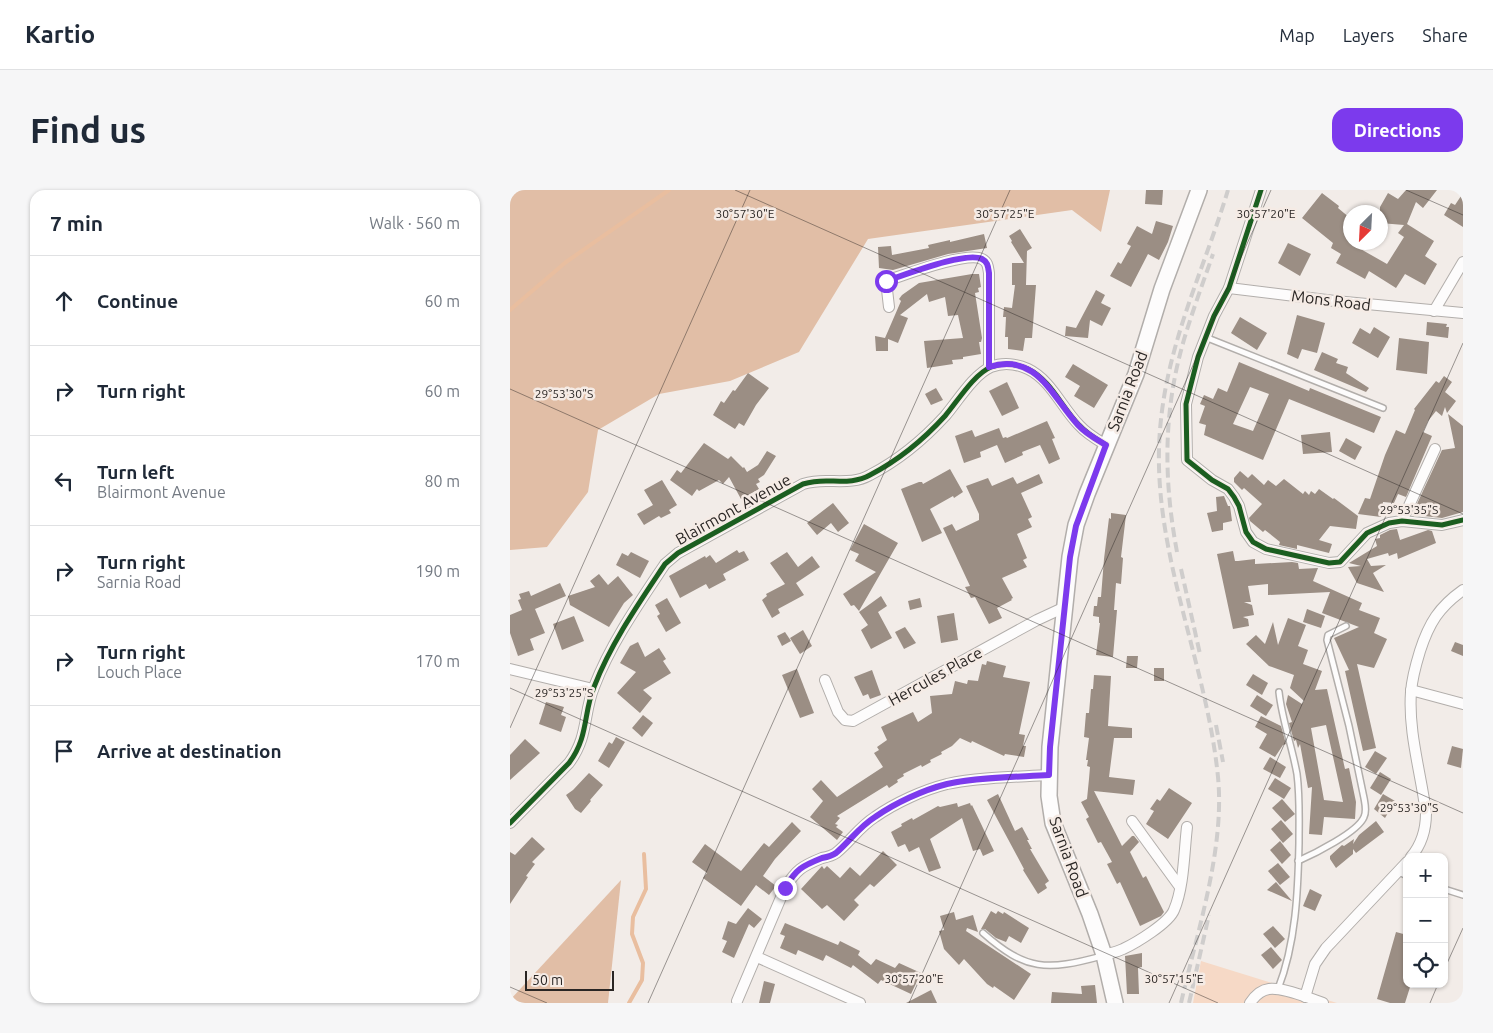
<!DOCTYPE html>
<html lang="en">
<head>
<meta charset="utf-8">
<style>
	:root { --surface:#fff; --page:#f6f6f7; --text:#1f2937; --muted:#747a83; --line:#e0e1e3; --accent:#7c3aed }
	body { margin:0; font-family:Ubuntu,sans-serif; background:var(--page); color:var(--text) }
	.controls { position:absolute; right:15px; bottom:15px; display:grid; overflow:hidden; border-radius:10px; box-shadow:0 1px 4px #0004 }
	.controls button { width:45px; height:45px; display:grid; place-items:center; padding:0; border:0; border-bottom:1px solid var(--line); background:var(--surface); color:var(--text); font:25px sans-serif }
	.compass { position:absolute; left:833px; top:15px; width:45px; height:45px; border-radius:50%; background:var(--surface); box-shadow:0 1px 4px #0004; rotate:204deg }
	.scale { position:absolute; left:15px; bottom:12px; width:89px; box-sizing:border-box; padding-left:5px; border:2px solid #2a2624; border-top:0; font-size:14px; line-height:18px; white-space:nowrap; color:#2a2624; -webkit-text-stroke:4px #f5ebe5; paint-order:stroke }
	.stop { position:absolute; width:15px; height:15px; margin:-11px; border:4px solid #7c3aed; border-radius:50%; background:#fff }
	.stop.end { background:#7c3aed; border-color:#fff; box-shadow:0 1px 5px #0008 }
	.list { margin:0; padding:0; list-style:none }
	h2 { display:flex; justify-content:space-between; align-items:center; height:65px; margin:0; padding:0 20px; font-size:21px }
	h2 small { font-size:16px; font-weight:400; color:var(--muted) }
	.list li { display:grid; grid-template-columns:32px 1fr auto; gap:15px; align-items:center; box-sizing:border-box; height:90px; padding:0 20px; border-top:1px solid var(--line) }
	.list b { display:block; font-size:19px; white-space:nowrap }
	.list p { margin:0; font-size:16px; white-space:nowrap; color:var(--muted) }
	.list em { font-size:16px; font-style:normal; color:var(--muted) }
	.icon { flex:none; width:28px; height:28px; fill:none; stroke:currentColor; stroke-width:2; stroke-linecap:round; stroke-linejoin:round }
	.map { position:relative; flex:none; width:953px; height:813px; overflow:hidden; border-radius:15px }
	header { display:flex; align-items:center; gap:30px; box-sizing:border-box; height:70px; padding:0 25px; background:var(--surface); border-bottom:1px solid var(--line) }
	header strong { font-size:24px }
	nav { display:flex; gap:28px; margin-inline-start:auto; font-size:18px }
	.intro { display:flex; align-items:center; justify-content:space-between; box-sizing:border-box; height:120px; padding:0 30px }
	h1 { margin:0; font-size:35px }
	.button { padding:12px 22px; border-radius:15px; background:var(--accent); color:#fff; font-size:18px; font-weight:700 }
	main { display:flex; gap:30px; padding:0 30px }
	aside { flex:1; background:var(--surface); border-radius:15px; box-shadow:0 1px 4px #0004 }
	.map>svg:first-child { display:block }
</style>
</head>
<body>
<header>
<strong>Kartio</strong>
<nav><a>Map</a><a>Layers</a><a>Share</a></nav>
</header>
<div class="intro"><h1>Find us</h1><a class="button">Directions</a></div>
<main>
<aside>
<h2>7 min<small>Walk · 560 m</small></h2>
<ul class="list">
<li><svg class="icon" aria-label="ahead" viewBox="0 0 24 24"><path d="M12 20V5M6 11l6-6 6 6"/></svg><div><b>Continue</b></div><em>60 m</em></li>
<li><svg class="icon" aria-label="right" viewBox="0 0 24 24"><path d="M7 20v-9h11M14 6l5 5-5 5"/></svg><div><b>Turn right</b></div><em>60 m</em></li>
<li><svg class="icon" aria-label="left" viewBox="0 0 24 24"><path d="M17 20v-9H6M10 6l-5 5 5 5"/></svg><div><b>Turn left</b><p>Blairmont Avenue</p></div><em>80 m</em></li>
<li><svg class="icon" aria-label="right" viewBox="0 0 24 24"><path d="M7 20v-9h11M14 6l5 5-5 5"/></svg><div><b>Turn right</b><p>Sarnia Road</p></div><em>190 m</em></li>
<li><svg class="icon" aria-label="right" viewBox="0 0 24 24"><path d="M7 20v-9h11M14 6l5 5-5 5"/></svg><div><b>Turn right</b><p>Louch Place</p></div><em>170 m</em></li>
<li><svg class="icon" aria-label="arrive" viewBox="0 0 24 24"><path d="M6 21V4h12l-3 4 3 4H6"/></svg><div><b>Arrive at destination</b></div></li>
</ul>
</aside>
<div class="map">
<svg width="953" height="813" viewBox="0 0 953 813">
	<rect width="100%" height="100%" fill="#f2ece8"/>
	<polygon fill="#f6d9c6" points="691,771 827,813 683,813"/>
	<g fill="#e1bea6">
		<polygon points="0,0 600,0 591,42 562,20 358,49 289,162 220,191 149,204 88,240 78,302 37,357 0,360"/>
		<polygon points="111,690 98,813 0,813 0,810"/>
	</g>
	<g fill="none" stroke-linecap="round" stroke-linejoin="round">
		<g stroke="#e9be9f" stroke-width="4">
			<polyline points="0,120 56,72 159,0"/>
			<polyline points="119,813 132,790 133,773 122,744 123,727 136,699 134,664"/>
		</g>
	</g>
	<g fill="#9b8e84" fill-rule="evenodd">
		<polygon points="636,0 653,0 652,15 635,14"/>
		<polygon points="896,0 927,0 913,18 906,12 897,34 924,51 915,66 927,74 915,95 895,84 886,98 859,81 855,89 826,73 831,64 821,58 823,53 792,28 812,3 829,16 828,18 840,28 840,53 877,74 894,47 888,43 894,35 870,33 870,17 878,3 888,9"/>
		<polygon points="953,3 953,37 934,25 941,13 945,15"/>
		<polygon points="646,31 663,36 658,52 649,70 638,64 621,97 600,86 608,72 611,74 621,56 617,54 627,36 642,44"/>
		<polygon points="510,39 522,58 517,61 516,95 526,95 522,148 515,148 513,161 498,159 498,147 495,147 496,127 493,127 494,117 502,118 505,95 502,95 502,73 514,73 501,52 502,51 499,46"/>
		<polygon points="474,44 477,58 438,64 383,80 369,78 368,57 381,56 382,65 419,58 418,55 440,50 440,52"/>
		<polygon points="778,53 801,64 790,86 768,73"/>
		<polygon points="462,84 469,84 471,97 468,98 469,102 465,103 472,148 471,152 469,152 471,164 453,167 453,169 442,170 443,174 417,178 414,151 453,148 448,125 438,126 435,107 419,112 417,104 390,125 398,128 388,153 378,149 378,161 366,161 365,146 375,148 391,111 389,109 392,105 409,93"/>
		<polygon points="586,100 595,105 591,113 601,118 592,136 580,130 578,148 555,146 556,136 566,138"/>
		<polygon points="787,125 815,133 807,163 792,159 788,169 777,164"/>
		<polygon points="730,127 757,143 747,160 721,143"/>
		<polygon points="917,132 937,134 936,137 939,137 938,148 916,145"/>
		<polygon points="864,137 880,147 868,168 842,153 850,138 860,144"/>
		<polygon points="889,148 919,152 917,184 886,180"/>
		<polygon points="812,162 828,169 826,173 838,177 836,183 859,198 856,202 804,180"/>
		<path d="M729,172l70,29 1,-3 71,29 -7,16 -85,-34 -26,61 -59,-25 2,-10 -7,-2 6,-17 -5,-2 4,-9 9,4 5,-11 9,4zM740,197l19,7 -16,37 -20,-7z"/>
		<polygon points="563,174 598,195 584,218 564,206 570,196 555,187"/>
		<polygon points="238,183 259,198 246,215 234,236 229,233 225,239 203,225 211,211 214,213 223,200 225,201"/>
		<polygon points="934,186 942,192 935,202 946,211 937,223 935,217 932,226 926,221 918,231 913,242 922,246 896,307 888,304 884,313 873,312 871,327 848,324 855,308 860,309 875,265 886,240 895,244 905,220 904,219 926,191 929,193"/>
		<polygon points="497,192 509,218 492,226 479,201"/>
		<polygon points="426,198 433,210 421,215 415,204"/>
		<polygon points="938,224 953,236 953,322 932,328 914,326 914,316 906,316 932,260 945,258"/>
		<polygon points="537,231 545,248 542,249 550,269 539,274 530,255 512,262 513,265 495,273 487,255 470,262 471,267 454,273 445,246 462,240 465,247 489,238 493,248 496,247 497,248"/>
		<polygon points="820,242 822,262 793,264 791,245"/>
		<polygon points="836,248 852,257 845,270 829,261"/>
		<polygon points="194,253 218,269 221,266 233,278 234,277 237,282 248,275 257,261 266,266 254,285 248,289 250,292 246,294 249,299 231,309 219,287 213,294 209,290 189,301 187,299 182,306 160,290 167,280 171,283"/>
		<polygon points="440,279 453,302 444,308 443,306 420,319 432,343 412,352 391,299 409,292 412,292 413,294"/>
		<polygon points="730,281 738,288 742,284 754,295 758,290 766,296 774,289 793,304 795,301 799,305 801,301 805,304 809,299 823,309 824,308 848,326 846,339 820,336 809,350 822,354 819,363 787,355 787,359 769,355 770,352 755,340 753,342 740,331 739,328 752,314 734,298 732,300 724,292 724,288"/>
		<polygon points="529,284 533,293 511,303 522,327 518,329 522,337 507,344 517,368 513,370 517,377 492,388 503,408 501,409 502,410 487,418 492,428 479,434 465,407 461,408 455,397 460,396 433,338 442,334 446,341 469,330 469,324 456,296 478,288 482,296 503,287 507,294"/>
		<polygon points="152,290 167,315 159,320 161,323 151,328 149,326 134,335 127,324 143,315 134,300"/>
		<polygon points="714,306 718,316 720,316 722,331 713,333 713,340 702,342 697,323 707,321 706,307"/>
		<polygon points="323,313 339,333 328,342 321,333 307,345 297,333"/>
		<polygon points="601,323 616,325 611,367 613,368 611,394 606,393 604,420 607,420 603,467 586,465 590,433 589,433 589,427 583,426 584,416 587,416 588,407 591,407 594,369 599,328 601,329"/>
		<polygon points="354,334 388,353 349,421 344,415 341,416 333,404 366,382 345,371 349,364 340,360"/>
		<polygon points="887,339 890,350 918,340 922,341 926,353 888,369 887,363 879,366 878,363 857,369 861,376 876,375 863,383 874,402 847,393 838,377 851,376 839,373 867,356 865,349 870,348 870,345 880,340"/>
		<polygon points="227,360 229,363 234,361 239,370 213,384 216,390 199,399 196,394 170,408 159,386 195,366 196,368 200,365 206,373"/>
		<polygon points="723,361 725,371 728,371 745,369 745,374 782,372 788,373 789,379 808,378 803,391 852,413 849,420 870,428 864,443 877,449 864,478 847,474 866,558 853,561 835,481 839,480 824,448 849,437 812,423 820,402 758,405 758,394 738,396 741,412 734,412 742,415 744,425 733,427 738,429 739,436 723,439 707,364"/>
		<polygon points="121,362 139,371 130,388 106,375 112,363 118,366"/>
		<polygon points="277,362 288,377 302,366 310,377 286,393 294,405 268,419 270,423 262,428 252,410 257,406 256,404 275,394 260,373"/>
		<polygon points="89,384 98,395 108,386 123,405 114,413 99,437 60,415 58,406 85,397 80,391"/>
		<polygon points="50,393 56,406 25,419 35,443 20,449 24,460 8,466 0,443 0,425 12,420 8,410 11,409 9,404 19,401 21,406"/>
		<polygon points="371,406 377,416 368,422 382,448 361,459 351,440 358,435 349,422"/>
		<polygon points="157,408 171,433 156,442 147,426 150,424 145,415"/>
		<polygon points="410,408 412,417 400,420 398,411"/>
		<polygon points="797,419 815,426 811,438 793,432"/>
		<polygon points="444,423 448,450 431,453 427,426"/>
		<polygon points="64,426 74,451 52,460 43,434"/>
		<path d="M778,428l18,7 -8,21 10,4 -5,14 19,7 -7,19 12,-1 18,80 4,-1 7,34 -1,17 -31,-2 -2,18 -13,-1 3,-47 -4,1 -8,-44 -2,4 -2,-8 -2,1 -5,-18 3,-1 -6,-18 2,-9 14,9 2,-3 -14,-13 4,-13 -25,-9 -23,-22 10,-9 9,9 8,-22 5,23zM816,535l17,77 -19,-2 -13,-72z"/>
		<polygon points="395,437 406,453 394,459 385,442"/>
		<polygon points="293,440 302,456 290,464 280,448"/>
		<polygon points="275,442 281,451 272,456 267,446"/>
		<polygon points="128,452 135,467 149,458 156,469 153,471 161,483 133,500 142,508 130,523 107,503 126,482 110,473 120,456"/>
		<polygon points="945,452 953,455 953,466 941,461"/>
		<polygon points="617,466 628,466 627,478 616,478"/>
		<polygon points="477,471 496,476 493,487 520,492 509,544 515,545 513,556 516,556 514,567 495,564 494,566 462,551 461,553 450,548 442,556 431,562 432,564 420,570 421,572 412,577 411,575 393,584 394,586 387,590 388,592 379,598 377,595 327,626 330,628 325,634 328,635 326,637 333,642 327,650 300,627 313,611 302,599 311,590 327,607 373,577 364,563 369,560 367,557 377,550 371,537 403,522 408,532 422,523 420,506 442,504 445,491 457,494 458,490 468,491 472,474 476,475"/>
		<rect x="644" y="478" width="10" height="13"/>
		<polygon points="287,479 304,523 290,528 272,485"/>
		<polygon points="362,480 371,505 360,509 358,504 353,506 344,487"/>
		<polygon points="743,484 758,493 752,505 736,495"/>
		<polygon points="584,485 601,486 598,536 622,538 622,548 604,548 599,587 625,590 623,605 584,601 612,656 622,646 624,646 629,652 620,662 633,688 636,686 654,722 651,726 630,736 610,692 607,694 597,674 602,672 591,652 588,653 576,629 579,627 571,612 577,609 579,589 580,577 577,576 578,570 576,570 579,548 574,547 576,523 579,523 581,499 583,499"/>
		<polygon points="747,505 763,515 756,526 740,516"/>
		<polygon points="36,512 54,517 51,525 56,527 51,542 29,534"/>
		<polygon points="133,525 143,533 132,547 122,538"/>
		<polygon points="751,526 771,536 776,554 773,555 765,567 749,558 757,544 745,537"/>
		<polygon points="106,547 115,552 99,578 88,571 99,552 102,554"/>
		<polygon points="15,549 30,563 0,590 0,565"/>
		<polygon points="942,556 953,559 951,578 937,574"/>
		<polygon points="865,561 877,568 866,584 855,577"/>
		<polygon points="760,567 776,577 770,588 753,579"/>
		<polygon points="870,582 881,589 871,605 860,598"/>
		<polygon points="79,583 93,595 80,610 81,611 71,623 65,619 56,605 63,600"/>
		<polygon points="765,588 781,598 774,609 758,599"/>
		<polygon points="659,598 682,613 658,649 636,634 644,621 640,619 647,609 650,611"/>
		<polygon points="488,604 505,641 512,637 519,650 517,650 522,659 520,659 539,691 535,694 537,698 528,704 513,680 514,679 477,610"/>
		<polygon points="873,604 885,611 875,628 864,619"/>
		<polygon points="772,609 785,624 775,632 762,618"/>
		<polygon points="447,613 448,617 460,613 461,616 462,615 484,661 473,666 470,659 463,661 452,628 420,649 431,678 419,682 409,657 399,662 395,654 388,657 381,642 392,636 391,634 402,628 403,630 428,616 430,617"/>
		<polygon points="771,630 783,644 773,653 761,639"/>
		<polygon points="866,631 874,642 846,663 843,659 843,664 826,678 820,669 820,666 832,655 834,656 844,649 843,654 849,645"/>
		<polygon points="282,632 291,641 265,669 253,686 266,696 259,705 246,695 231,716 193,688 197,683 182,672 195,654 231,681 254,653 259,657"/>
		<polygon points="22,647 35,659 22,672 25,674 16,686 18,687 0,714 0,662 5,665"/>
		<polygon points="770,651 781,665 772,674 760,660"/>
		<polygon points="373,661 387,675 364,697 360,694 344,710 349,715 334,731 317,715 312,719 291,699 312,676 314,679 317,676 330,688 340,677 350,686"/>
		<polygon points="768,673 780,687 770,695 758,681"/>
		<polygon points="766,692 782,711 757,700"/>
		<polygon points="800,699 812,705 805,721 793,716"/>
		<polygon points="238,718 252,729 244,738 239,734 224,768 212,762 217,751 212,749 218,731 226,734"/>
		<polygon points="481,721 486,724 488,721 493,724 494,722 519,738 511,753 499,746 496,752 486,748 475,739 471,739"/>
		<polygon points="444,722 446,730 463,725 468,742 457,738 456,741 521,784 504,810 484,796 483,798 477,794 454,769 449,775 434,759 429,741 434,740 430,726"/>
		<polygon points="275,733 328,755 330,751 350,761 348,765 361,775 366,769 385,778 389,773 411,783 401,804 371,790 368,794 343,775 341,778 316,765 313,771 288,760 286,765 270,758 275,746 270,744"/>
		<polygon points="763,736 775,749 765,758 753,744"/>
		<polygon points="886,742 897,745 897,794 901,794 895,813 880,813 867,809"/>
		<polygon points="761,757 772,770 763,779 751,765"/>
		<polygon points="632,763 632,777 628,778 629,804 617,804 615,766"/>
		<polygon points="254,791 265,794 260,813 249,813"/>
		<polygon points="585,795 587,813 541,813 542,802 572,804 571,796"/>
		<polygon points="421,800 427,813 396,813"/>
	</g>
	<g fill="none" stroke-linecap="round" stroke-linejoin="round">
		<g stroke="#b2aeab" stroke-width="8">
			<g id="lane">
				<polyline points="695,147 873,218"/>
				<path d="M788,671c16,-7 60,-29 66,-44 3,-6 1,-13 0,-19l-15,-72 -22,-86 1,-5 18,-9"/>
				<polyline points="889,682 897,686"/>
				<polyline points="934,699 953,705"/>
				<path d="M473,743c43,38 64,38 119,23"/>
				<path d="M768,799c18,-46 20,-98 21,-146 0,-24 1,-46 -2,-69 -5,-28 -15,-54 -18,-82"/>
			</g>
		</g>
		<g stroke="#b2aeab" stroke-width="12">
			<g id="street">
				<polyline points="751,0 719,98 704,126 688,167 676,214 677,270 702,290 718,299 724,307 729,316 736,342 743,352 756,359 819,373 830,372 857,343 879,333 892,331 932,335 953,330"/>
				<polyline points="719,98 825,111 953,123"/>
				<path d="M379,117l-3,-26c19,-6 80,-30 96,-22 6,3 6,8 7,14v94"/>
				<polyline points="924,121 953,72"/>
				<polyline points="892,331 925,259"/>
				<polyline points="0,479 83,499"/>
				<polyline points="315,490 328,522 335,530 343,531 527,430 555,417"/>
				<polyline points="901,500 953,514"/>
				<polyline points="622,631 670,697"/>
				<path d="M0,633l59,-60c20,-27 14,-49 25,-76 17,-44 45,-84 71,-123l13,-11 125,-69c7,-2 15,-3 23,-3 15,0 30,2 44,-6 27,-14 54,-36 75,-59 12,-14 29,-42 46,-49 12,-5 26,-3 37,2 23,11 34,39 51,56 8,9 17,14 27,20"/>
				<path d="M901,667c11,-13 15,-28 15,-44 -5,-40 -18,-81 -15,-121 1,-14 5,-28 9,-41 9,-28 19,-44 43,-61"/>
				<path d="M594,765c6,-2 13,-3 19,-6 13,-6 46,-26 51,-39 10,-23 10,-58 13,-83"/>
				<polyline points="247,767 350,813"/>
				<polyline points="795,807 805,774 816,758 897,672"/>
				<path d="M227,811l48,-113c11,-18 17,-22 37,-30 5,-1 10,-2 14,-5 14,-11 23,-26 39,-36 20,-14 48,-27 72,-33 33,-7 69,-7 102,-9"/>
				<path d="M740,813c4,-6 11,-13 19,-14 14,-2 40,9 54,14"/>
			</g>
		</g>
		<g stroke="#b2aeab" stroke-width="18">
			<polyline id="secondary" points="605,813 594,765 580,724 543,633 539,606 540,557 560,367 566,335 577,304 626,184 652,99 689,0"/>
		</g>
		<use href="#lane" stroke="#fdfcfc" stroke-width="5"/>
		<use href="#street" stroke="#fdfcfc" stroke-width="10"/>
		<use href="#secondary" stroke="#fdfcfc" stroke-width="15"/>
		<g stroke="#cfcdcc" stroke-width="4" stroke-dasharray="10 5" stroke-linecap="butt">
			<path d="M667,362c-14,-75 -14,-145 9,-219 8,-26 18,-53 27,-79"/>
			<polyline points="671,379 690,464"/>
			<polyline points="706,535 713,572"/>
			<path d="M671,813c16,-71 44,-154 37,-226 -11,-111 -62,-217 -59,-329 3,-96 42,-169 69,-258"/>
			<polyline points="679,813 699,725"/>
		</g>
		<g stroke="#f5ebe5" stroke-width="8">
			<g id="cycleway">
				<polyline points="751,0 719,98 704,126 688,167 676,214 677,270 702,290 718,299 724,307 729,316 736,342 743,352 756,359 819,373 830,372 857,343 879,333 892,331 932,335 953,330"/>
				<path d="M0,633l59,-60c20,-27 14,-49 25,-76 17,-44 45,-84 71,-123l13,-11 125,-69c7,-2 15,-3 23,-3 15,0 30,2 44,-6 27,-14 54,-36 75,-59 12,-14 29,-42 46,-49 12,-5 26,-3 37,2 23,11 34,39 51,56 8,9 17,14 27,20"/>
			</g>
		</g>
		<use href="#cycleway" stroke="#1b5e20" stroke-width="5"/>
	</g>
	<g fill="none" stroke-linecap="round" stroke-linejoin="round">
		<path stroke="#7c3aed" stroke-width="6" d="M275,698c11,-19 17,-22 37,-30 5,-1 10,-2 14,-5 14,-12 23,-26 39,-36 20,-14 48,-27 72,-33 33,-7 69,-7 102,-9l1,-28 20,-190 6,-31 30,-81c-10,-6 -20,-11 -28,-20 -26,-28 -41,-73 -89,-58v-94c-1,-6 -1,-11 -7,-14 -16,-8 -77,16 -96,22"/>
	</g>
	<path fill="none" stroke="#2a2624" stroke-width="1" stroke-opacity="0.45" d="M225,0l728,324M896,0l57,25M0,199l953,424M0,498l708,315M0,538l240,-538M934,780l19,-42M0,797l37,16M138,813l362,-813M399,813l362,-813M659,813l294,-660M920,813l8,-19"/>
	<g text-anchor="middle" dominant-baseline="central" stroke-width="5" stroke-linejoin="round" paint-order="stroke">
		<g font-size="16" fill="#2a2624" stroke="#f5ebe5">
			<text transform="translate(821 110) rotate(7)">Mons Road</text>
			<text transform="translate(617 201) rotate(-69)">Sarnia Road</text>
			<text transform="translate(223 319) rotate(-29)">Blairmont Avenue</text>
			<text transform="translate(425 486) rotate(-29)">Hercules Place</text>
			<text transform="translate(559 667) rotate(70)">Sarnia Road</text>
		</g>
	</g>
	<g font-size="12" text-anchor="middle" fill="#2a2624" stroke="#f5ebe5" stroke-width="5" stroke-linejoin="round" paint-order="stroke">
		<text x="235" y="28">30°57'30"E</text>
		<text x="495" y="28">30°57'25"E</text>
		<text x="756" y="28">30°57'20"E</text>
		<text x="54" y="208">29°53'30"S</text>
		<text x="899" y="324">29°53'35"S</text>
		<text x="54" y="507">29°53'25"S</text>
		<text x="899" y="622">29°53'30"S</text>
		<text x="404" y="793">30°57'20"E</text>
		<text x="664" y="793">30°57'15"E</text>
	</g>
</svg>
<div class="controls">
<button>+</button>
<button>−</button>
<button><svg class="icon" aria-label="locate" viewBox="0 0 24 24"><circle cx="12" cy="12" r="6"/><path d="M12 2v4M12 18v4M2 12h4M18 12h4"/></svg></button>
</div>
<svg class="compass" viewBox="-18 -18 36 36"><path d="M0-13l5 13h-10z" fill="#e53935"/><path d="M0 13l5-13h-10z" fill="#747a83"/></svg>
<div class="scale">50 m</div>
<div class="stop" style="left:376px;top:91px"></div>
<div class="stop end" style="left:275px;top:698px"></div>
</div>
</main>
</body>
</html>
